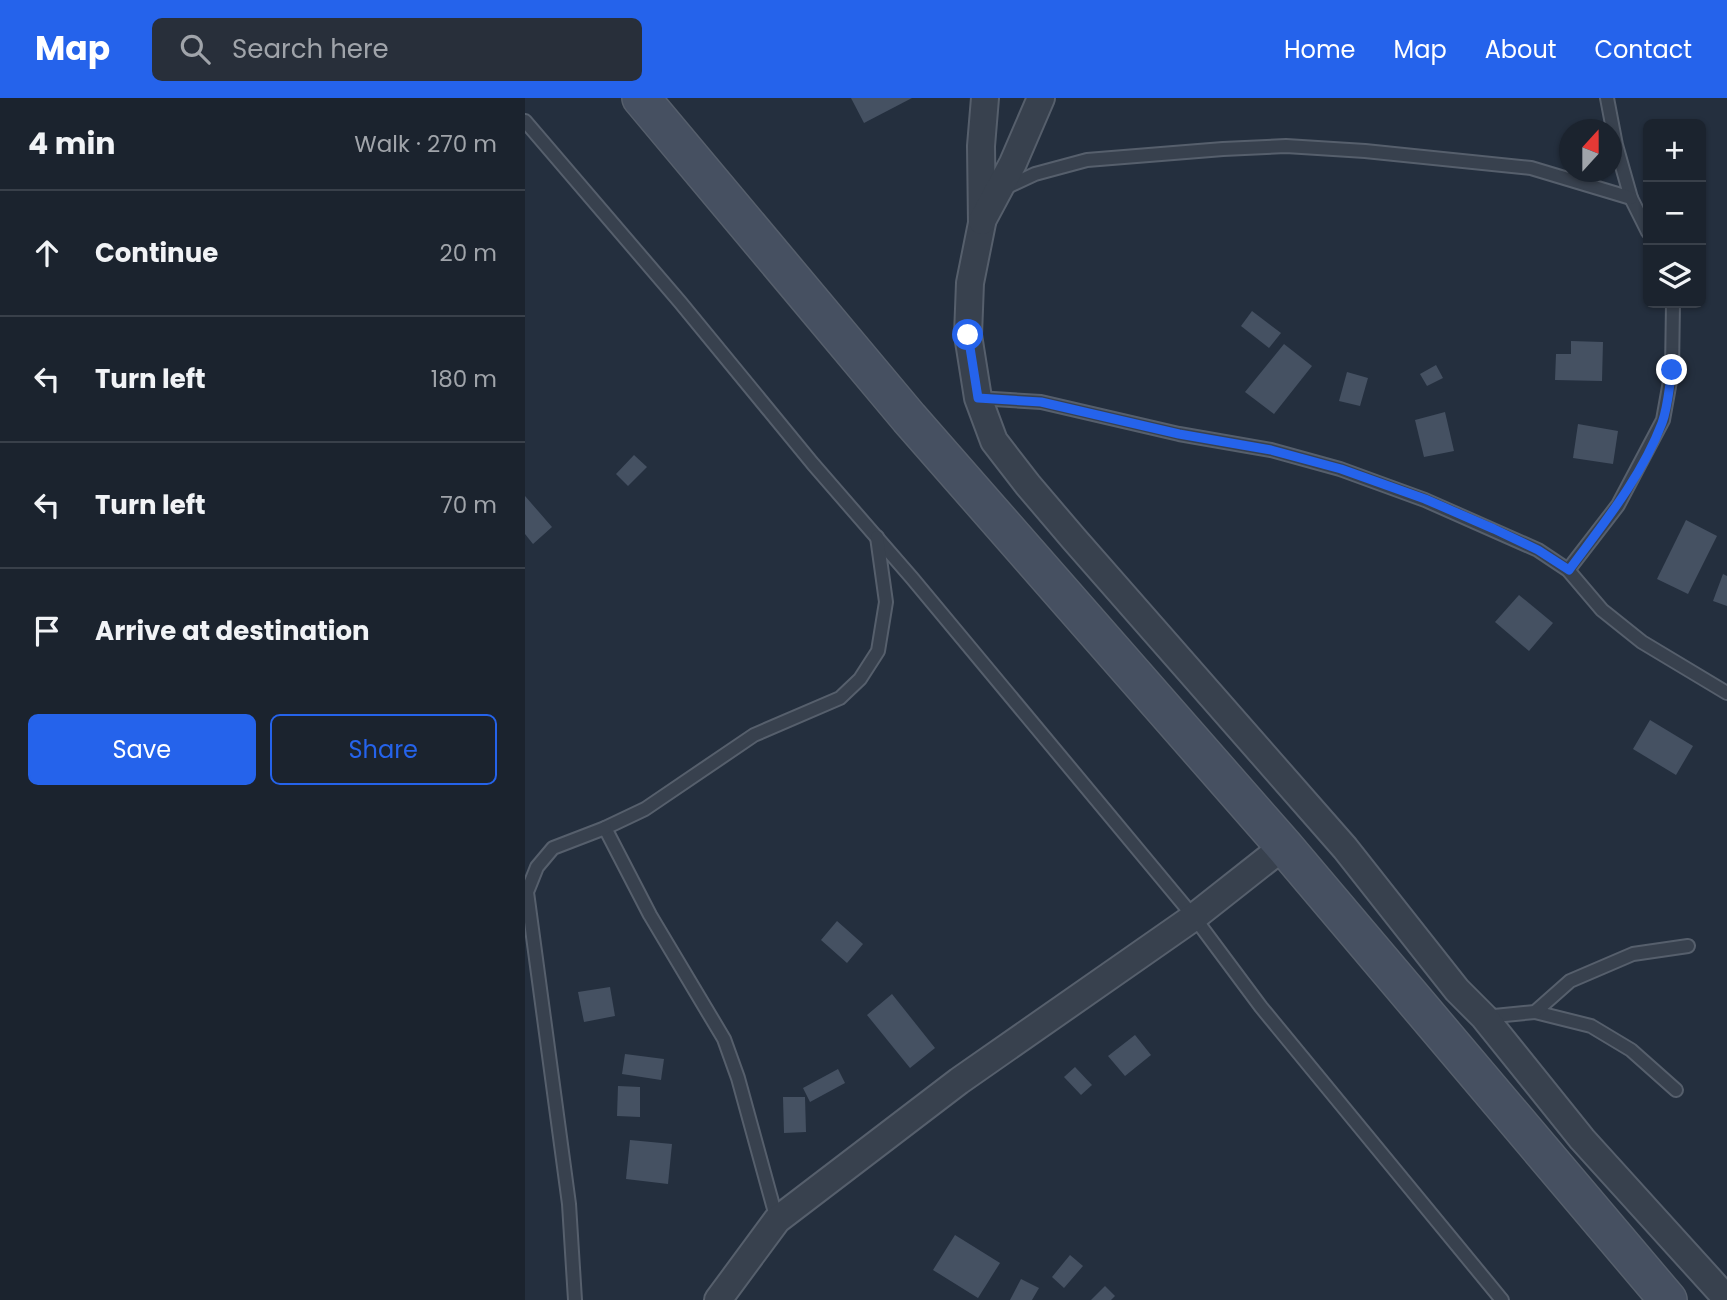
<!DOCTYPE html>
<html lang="en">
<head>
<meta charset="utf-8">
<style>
	:root { --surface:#1b232e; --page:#282f3a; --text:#f1f3f6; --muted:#a0a4aa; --line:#39404a; --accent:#2563eb }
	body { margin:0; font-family:Poppins,sans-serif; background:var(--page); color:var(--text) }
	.controls { position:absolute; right:21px; top:21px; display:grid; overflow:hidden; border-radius:10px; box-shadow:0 2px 5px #0004 }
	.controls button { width:63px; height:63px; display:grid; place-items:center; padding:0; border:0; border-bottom:2px solid var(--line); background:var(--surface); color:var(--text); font:35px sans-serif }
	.compass { position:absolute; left:1034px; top:21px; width:63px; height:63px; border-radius:50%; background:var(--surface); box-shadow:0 2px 5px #0004; rotate:21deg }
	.stop { position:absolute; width:21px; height:21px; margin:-16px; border:5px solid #2563eb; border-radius:50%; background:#fff }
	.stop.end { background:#2563eb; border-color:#fff; box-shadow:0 2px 7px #0008 }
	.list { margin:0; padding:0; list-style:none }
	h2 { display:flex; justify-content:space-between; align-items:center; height:91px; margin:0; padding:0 28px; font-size:30px }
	h2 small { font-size:23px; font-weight:400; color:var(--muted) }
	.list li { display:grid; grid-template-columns:46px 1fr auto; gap:21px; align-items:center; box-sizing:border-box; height:126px; padding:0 28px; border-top:2px solid var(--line) }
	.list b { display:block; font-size:26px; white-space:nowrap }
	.list em { font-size:23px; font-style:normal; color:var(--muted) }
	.actions { display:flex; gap:14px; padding:21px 28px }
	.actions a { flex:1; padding:16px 0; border:2px solid var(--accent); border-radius:10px; text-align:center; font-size:24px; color:var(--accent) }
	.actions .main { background:var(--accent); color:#fff }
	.icon { flex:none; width:38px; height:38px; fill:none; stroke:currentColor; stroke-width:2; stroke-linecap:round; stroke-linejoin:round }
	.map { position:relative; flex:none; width:1202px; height:1202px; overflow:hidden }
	header { display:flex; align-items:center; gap:42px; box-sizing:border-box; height:98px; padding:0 35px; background:var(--accent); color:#fff }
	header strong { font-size:33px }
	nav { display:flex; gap:38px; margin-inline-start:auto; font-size:24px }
	.search { width:490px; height:63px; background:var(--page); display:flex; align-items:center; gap:18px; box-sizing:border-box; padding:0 24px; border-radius:10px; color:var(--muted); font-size:26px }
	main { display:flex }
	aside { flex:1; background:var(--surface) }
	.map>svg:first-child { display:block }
</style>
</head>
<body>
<header>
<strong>Map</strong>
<div class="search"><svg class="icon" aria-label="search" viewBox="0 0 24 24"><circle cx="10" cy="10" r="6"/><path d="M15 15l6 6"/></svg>Search here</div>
<nav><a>Home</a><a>Map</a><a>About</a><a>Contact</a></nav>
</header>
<main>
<aside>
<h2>4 min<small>Walk · 270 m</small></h2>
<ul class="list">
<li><svg class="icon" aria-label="ahead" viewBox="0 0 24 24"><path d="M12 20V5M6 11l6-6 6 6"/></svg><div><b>Continue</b></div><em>20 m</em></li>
<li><svg class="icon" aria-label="left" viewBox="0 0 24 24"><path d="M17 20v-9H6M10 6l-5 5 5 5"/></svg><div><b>Turn left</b></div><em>180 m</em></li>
<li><svg class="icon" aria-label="left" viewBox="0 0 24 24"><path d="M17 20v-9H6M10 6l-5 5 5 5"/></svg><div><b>Turn left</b></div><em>70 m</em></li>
<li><svg class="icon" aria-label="arrive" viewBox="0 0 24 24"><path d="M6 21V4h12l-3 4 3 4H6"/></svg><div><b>Arrive at destination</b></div></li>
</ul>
<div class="actions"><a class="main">Save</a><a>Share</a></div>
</aside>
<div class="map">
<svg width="1202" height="1202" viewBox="0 0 1202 1202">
	<rect width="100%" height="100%" fill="#242f3e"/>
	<g fill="#455162">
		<polygon points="326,0 387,0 339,25"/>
		<polygon points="727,213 756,235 744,250 716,228"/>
		<polygon points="1046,243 1078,244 1077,283 1030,282 1031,256 1046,256"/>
		<polygon points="759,246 787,268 749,316 720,294"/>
		<polygon points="911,267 918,280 902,288 895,276"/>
		<polygon points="822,274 843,280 835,308 814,303"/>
		<polygon points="920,314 929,353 899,359 890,322"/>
		<polygon points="1053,326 1093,333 1088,366 1048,360"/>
		<polygon points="109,357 122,369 103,388 91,376"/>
		<polygon points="0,398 27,429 8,446 0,436"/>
		<polygon points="1161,422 1192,438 1163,496 1132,481"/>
		<polygon points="1198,476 1202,478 1202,508 1188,503"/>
		<polygon points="994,497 1028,525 1004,553 970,524"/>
		<polygon points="1125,622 1168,648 1151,677 1108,651"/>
		<polygon points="312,823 338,846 322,865 296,842"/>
		<polygon points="85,889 90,918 59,924 53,894"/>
		<polygon points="367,896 410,950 385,970 342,917"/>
		<polygon points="610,937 626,957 600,978 583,958"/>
		<polygon points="100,956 139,961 136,982 97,976"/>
		<polygon points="550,969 567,987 556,997 539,979"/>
		<polygon points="313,971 320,985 285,1004 278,990"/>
		<polygon points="93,988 115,989 115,1019 92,1018"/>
		<polygon points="258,999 280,999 281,1034 259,1035"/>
		<polygon points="105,1042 147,1046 143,1086 101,1081"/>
		<polygon points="430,1137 475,1165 453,1200 408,1172"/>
		<polygon points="545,1157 558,1168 539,1190 527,1179"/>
		<polygon points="496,1181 514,1190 507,1202 485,1202"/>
		<polygon points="580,1188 590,1198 586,1202 566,1202"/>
	</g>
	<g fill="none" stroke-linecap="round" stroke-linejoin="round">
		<g stroke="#565f6c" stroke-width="16">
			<g id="service">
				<polyline points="1082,0 1091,47 1106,100 1123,134"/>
				<polyline points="0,23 155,204 288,366 387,480 669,819 736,909 977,1202"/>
				<polyline points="480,90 510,76 562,62 698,51 761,48 840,53 1006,70 1106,100"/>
				<polyline points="453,300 516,304 654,336 746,352 815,371 900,402 1013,452 1043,472 1077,512 1117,544 1202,595"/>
				<polyline points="1043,472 1093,407 1138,322 1147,272 1148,205"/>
				<polyline points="1010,914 1066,928 1106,952 1151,992"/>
				<polyline points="959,919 1010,914 1045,883 1108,856 1163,848"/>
				<polyline points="252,1122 213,980 199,941 125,817 80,730 120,711 229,637 315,600 335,581 353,553 361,504 352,439"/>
				<polyline points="50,1202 44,1106 2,794 12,769 28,750 80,730"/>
			</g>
		</g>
		<g stroke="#565f6c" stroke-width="30">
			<g id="minor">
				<polyline points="460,0 456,48 457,125 445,185 443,237 453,300 469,343 503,387 549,441 820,750 932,892 959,919 1057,1041 1202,1201"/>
				<polyline points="457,123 488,65 516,0"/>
				<polyline points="193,1202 252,1122 434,983 669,819 759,748"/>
			</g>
		</g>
		<g stroke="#565f6c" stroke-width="40">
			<polyline id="secondary" points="116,0 384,320 759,748 1143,1202"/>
		</g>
		<use href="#service" stroke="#38414e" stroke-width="12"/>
		<use href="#minor" stroke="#38414e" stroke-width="26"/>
		<use href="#secondary" stroke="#465061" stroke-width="37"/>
	</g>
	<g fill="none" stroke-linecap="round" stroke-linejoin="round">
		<path stroke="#2563eb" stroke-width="9" d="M443,237l10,63 63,4 138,32 92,16 70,19 84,30 69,30 44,21 31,20c34,-46 72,-92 93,-147 6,-16 7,-36 10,-53"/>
	</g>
</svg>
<div class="controls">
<button>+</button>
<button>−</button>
<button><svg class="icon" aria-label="layers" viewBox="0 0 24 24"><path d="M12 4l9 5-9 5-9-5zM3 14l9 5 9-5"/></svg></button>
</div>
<svg class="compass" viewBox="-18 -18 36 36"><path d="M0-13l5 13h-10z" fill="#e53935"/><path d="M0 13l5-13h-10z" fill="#a0a4aa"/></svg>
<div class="stop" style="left:443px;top:237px"></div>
<div class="stop end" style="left:1147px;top:272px"></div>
</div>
</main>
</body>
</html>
